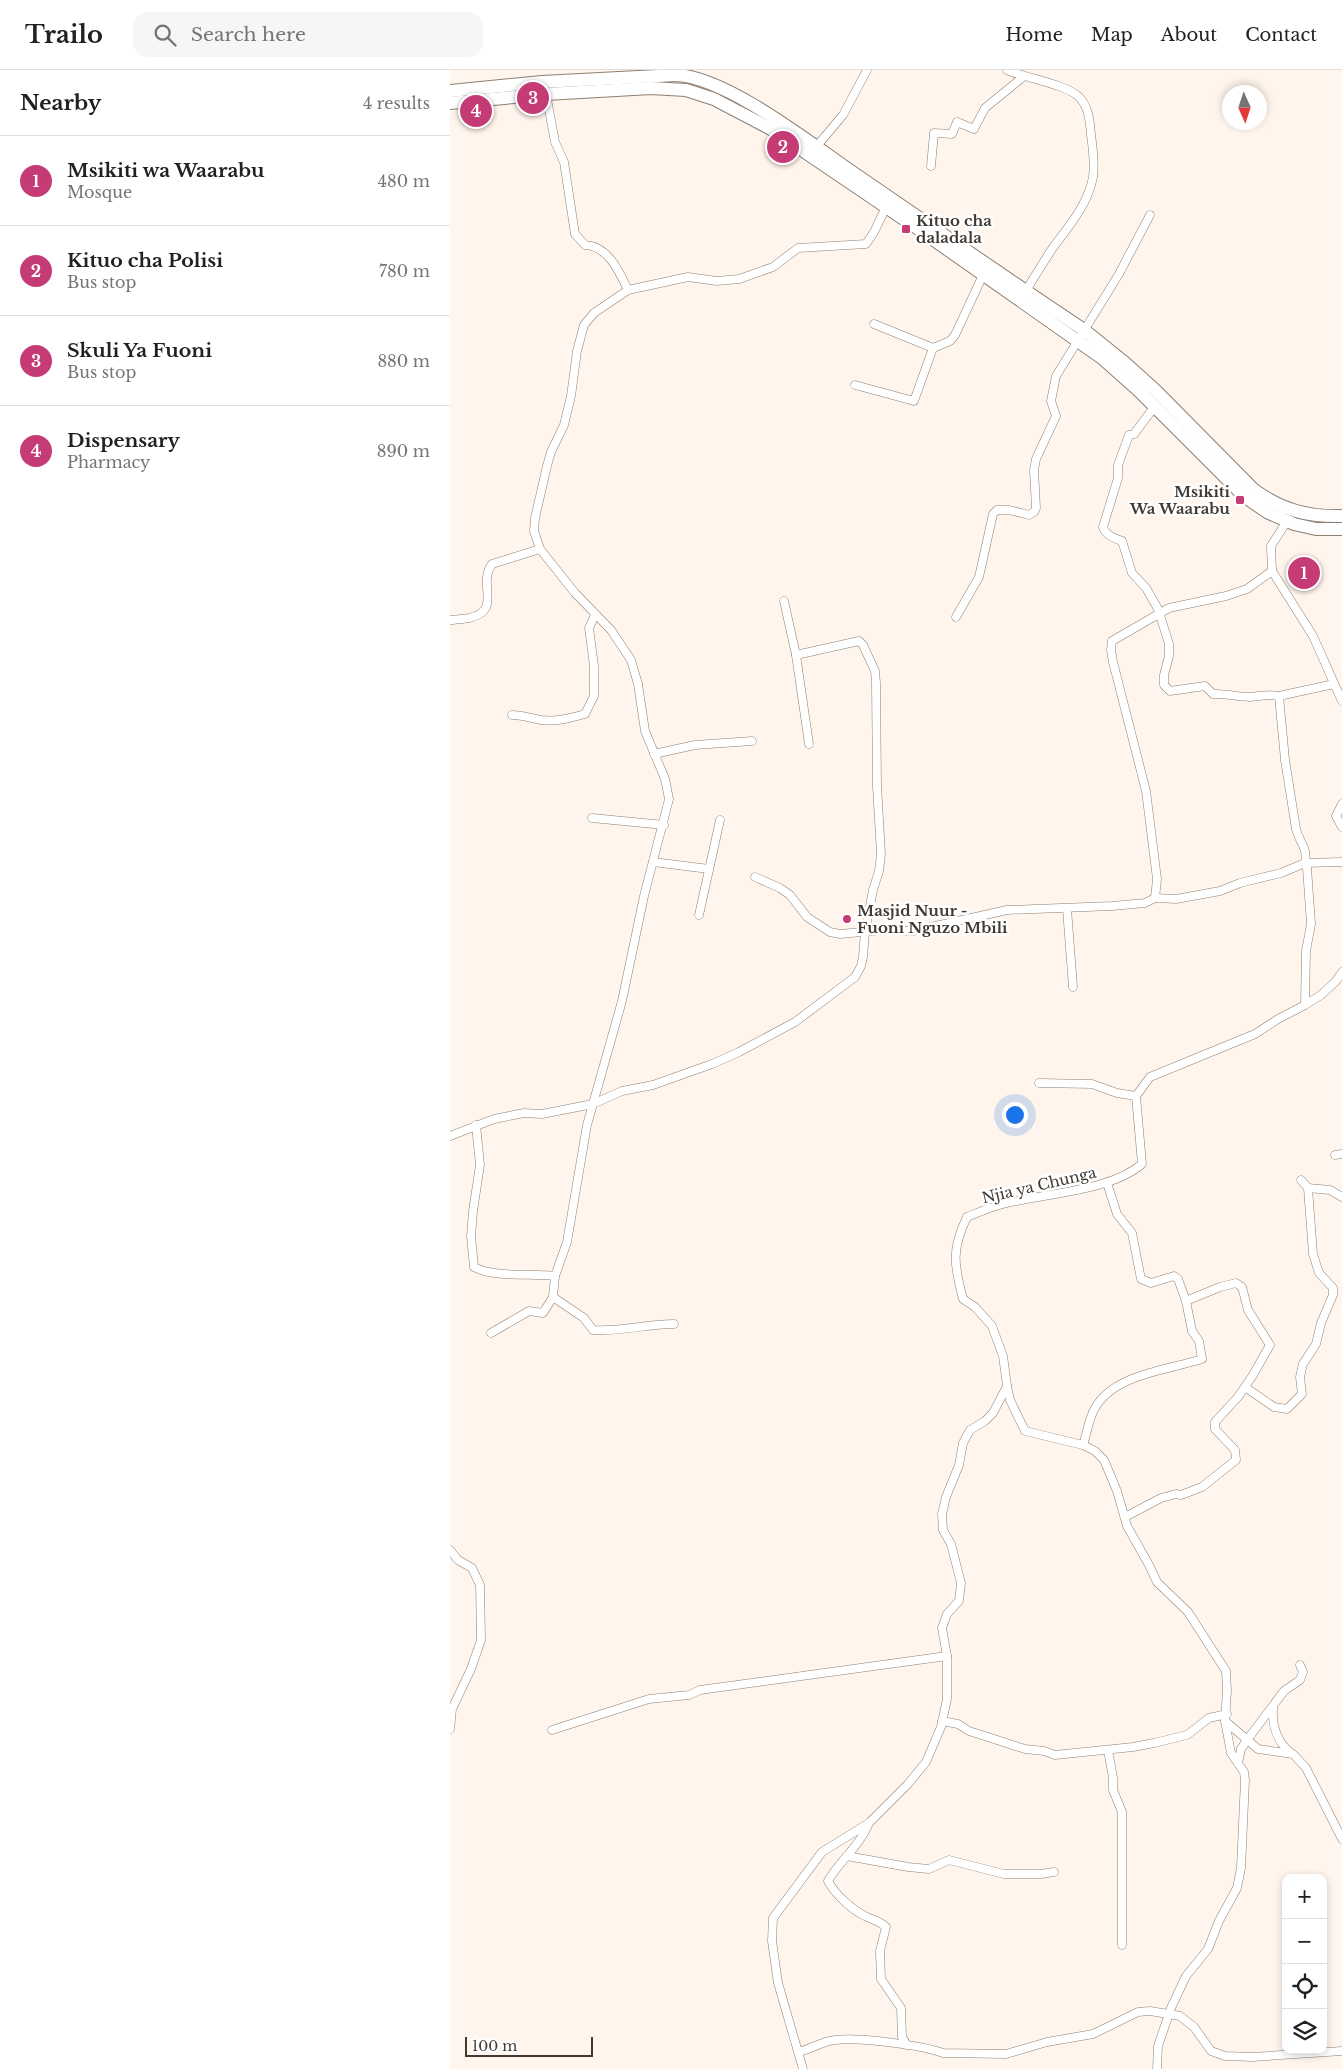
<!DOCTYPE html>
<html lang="en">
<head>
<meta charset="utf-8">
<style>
	:root { --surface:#fff; --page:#f6f6f6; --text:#202124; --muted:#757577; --line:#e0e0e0; --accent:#c53b75 }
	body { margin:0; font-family:"Libre Baskerville",serif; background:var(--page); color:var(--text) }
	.controls { position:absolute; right:15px; bottom:15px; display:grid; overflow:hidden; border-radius:10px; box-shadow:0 2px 8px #0003 }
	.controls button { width:45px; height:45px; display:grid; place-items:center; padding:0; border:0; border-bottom:1px solid var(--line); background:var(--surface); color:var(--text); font:25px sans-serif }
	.compass { position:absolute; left:772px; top:15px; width:45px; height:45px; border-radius:50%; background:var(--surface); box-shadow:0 2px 8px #0003; rotate:177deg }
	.scale { position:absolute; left:15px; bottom:12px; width:128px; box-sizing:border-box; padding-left:5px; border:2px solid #403a34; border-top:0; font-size:14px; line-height:18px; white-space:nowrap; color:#403a34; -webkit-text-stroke:4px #fff; paint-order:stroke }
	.you { position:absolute; left:564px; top:1044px; width:18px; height:18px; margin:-12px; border:4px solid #fff; border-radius:50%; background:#1a73e8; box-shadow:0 0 0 8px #1a73e833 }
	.badge { display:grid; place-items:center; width:32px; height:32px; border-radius:50%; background:var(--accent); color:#fff; font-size:16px; font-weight:700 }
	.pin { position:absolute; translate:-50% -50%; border:2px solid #fff; box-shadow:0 1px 5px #0006 }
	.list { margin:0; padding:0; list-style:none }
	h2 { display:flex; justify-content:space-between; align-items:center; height:65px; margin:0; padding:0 20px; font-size:21px }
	h2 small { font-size:16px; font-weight:400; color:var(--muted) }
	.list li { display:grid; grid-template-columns:32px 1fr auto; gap:15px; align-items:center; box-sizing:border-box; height:90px; padding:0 20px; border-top:1px solid var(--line) }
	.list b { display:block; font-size:19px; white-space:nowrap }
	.list p { margin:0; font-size:16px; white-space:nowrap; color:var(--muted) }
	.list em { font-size:16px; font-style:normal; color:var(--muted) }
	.icon { flex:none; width:28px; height:28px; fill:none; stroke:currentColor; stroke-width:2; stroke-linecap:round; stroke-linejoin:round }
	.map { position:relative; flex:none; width:892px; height:1999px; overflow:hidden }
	header { display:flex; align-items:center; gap:30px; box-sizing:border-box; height:70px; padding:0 25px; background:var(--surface); border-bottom:1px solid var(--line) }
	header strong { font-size:24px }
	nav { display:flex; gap:28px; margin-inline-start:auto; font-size:18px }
	.search { width:350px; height:45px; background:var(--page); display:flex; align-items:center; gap:12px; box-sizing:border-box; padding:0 18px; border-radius:15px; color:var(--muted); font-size:19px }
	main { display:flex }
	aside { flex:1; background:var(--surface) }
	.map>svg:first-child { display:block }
</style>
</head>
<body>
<header>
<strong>Trailo</strong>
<div class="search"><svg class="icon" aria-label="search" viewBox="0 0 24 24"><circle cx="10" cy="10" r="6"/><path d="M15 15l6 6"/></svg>Search here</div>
<nav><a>Home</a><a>Map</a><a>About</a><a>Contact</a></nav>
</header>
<main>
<aside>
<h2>Nearby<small>4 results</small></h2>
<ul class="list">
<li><span class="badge">1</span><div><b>Msikiti wa Waarabu</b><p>Mosque</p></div><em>480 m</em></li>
<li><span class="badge">2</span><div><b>Kituo cha Polisi</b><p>Bus stop</p></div><em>780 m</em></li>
<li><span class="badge">3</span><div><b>Skuli Ya Fuoni</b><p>Bus stop</p></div><em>880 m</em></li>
<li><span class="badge">4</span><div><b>Dispensary</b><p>Pharmacy</p></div><em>890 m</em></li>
</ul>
</aside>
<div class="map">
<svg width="892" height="1999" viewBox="0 0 892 1999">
	<rect width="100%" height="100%" fill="#fff5ec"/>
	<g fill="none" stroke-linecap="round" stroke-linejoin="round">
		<g stroke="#8e7f72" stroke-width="9">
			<g id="minor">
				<path d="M557,0c19,8 57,14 71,26 11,10 12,26 13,39 2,14 4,28 2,42 -5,28 -25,50 -41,72 -9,14 -18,28 -26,42"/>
				<path d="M96,24l9,48 9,20 11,72 10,11c23,1 34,26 43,45"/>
				<polyline points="366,77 393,45 417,0"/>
				<polyline points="481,96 484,63 502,64 507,52 524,59 535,38 573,7"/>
				<polyline points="424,254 483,278"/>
				<polyline points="405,315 464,331 483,278 500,271 505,265 533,205"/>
				<path d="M705,336l-21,28 -5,1 -11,30v13l-15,49c2,8 11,11 19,14l10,32 14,15 12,21 11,35v12l-5,19v10l6,6 35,-5 8,8c12,-1 24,3 37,3 10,-1 18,-3 29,-1"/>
				<polyline points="822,501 863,566 892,631"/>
				<polyline points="334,531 346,585 359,674"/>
				<polyline points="506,547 529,507 543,444 547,440 559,440 579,445 584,442 586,438 584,400 586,389 606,346 601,331 606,306 669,204 700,145"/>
				<path d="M0,550c7,0 12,-1 19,-2 34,-7 8,-34 23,-54l48,-15"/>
				<path d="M62,645c11,0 18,3 29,5 15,2 30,-2 44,-6l9,-18v-30l-5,-38 6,-13"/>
				<polyline points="204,684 245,675 302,671"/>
				<polyline points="892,734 886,746 892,757"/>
				<polyline points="142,748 214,755"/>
				<polyline points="203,792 259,799"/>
				<polyline points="305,807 330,818 340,825 357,847 380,862 390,864 434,860 463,861 557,840 662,836 695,833 705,828 726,829 770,821 790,813 831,803 855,793 892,792"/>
				<polyline points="705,828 707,809 696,721 663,592 661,580 662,571 719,538 776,526 797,519 822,501 821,476 837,451"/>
				<polyline points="617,839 623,917"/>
				<polyline points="249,845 270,750"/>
				<path d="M855,935l1,-54 5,-27 -4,-56c-3,-7 0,-14 -3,-20 -3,-7 -6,-11 -8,-19l-11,-69 -6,-64 55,-12"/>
				<polyline points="589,1013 642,1014 667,1023 686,1026"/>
				<path d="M26,1055l4,40 -7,46 -2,25 3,31c20,11 58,6 81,9"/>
				<polyline points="0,1066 44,1049 74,1043 92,1044 143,1034 172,1021 203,1015 262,994 289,982 345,952 405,907 411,896 413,887 415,862 423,820 429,801 431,784 427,716 426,613 425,601 413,575 409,571 346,585"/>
				<polyline points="885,1085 892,1084"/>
				<polyline points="858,1118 880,1120 892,1127"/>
				<path d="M103,1227l31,21 9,12c27,2 54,-6 81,-6"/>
				<polyline points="41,1263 79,1241 93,1243 103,1227 105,1206 117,1172 137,1055 172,931 194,826 219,729 215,709 195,661 188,614 181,590 161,560 125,523 90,479 84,461 85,448 97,396 101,382 114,355 121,326 127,281 134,255 144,243 178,220 238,207 267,211 289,209 323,197 348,178 416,174 424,162 436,137"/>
				<polyline points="557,1316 560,1330 575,1361 633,1375 645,1381 654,1390 667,1421 677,1456 699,1495 707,1512 738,1542 776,1601 777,1621 775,1651 781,1683 794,1702 795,1710 791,1798 787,1818 769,1851 758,1879 736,1906 721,1938 708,1976 707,1999"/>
				<polyline points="795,1317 824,1337 837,1339 852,1324 850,1307 853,1294 866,1274 871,1253 883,1225 883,1218 869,1203 863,1184 858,1118 851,1110"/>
				<path d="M633,1375c4,-12 6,-27 12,-37 19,-34 73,-38 107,-49l-3,-18 -7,-10 -6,-30 -8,-22 -4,-3 -23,7 -10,-4 -9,-46 -15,-19 -10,-31"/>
				<polyline points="675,1447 711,1428 726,1424 731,1425 752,1417 786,1390 785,1380 765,1359 765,1352 788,1327 803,1305 820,1275 798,1240 792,1217 786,1213 770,1217 736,1231"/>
				<polyline points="0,1480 8,1490 22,1498 30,1515 31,1570 21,1599 2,1639 0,1659"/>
				<path d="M823,1638c-1,17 4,34 18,45"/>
				<polyline points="492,1651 508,1654 519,1661 575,1679 594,1681 605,1685 683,1677 704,1673 737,1665 759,1648 777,1644"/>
				<polyline points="775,1651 808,1679 843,1684 856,1698 892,1769"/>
				<polyline points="102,1660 199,1629 239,1625 250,1620 497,1586"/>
				<polyline points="658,1680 663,1708 663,1720 672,1742 672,1875"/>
				<polyline points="788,1693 791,1679 797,1670 834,1621 850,1610 853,1602 850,1595"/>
				<path d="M419,1753c-9,23 -29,37 -41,58 6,12 24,29 37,35 8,4 15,5 21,11l-6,24 1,28 20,29 1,29 5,8"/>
				<polyline points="397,1786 458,1797 479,1799 499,1790 554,1804 591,1804 604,1802"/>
				<path d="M349,1982c12,-3 24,-11 36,-12 24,-3 86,5 108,13l63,1 41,-12 46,-8 45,-22 12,-1 30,5 14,11 17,24 14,5 28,1 89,-6"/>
				<path d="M353,1999l-25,-86 -6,-42 1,-23 49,-66 47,-29 39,-39 18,-22 15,-35 6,-28v-43l-5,-28 5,-14 12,-13 2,-18 -10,-39 -8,-14 -1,-16 4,-17 13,-32 4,-22 7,-13 15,-9 8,-8 14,-27 -4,-30 -11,-30 -17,-19 -12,-8c-9,-34 -12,-49 4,-82 10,-4 19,-8 29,-11 43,-13 112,-13 146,-42l-6,-68 14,-19 105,-43 23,-15 27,-14 16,-10 15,-14 6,-9"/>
			</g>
		</g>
		<g stroke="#8e7f72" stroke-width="14">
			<g id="primary">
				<path d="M0,21l92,-9 135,-7c51,3 134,69 178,99 76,52 152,105 229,156l41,33 30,27 99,100c28,20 54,27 88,26"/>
				<polyline points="0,33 96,24 201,18 236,20 264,29 321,59 467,158 652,288 688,320 795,427 817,442 844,454 866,459 892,459"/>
			</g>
		</g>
		<use href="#minor" stroke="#fff" stroke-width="8"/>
		<use href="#primary" stroke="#fff" stroke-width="12"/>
	</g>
	<g fill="#c53b75" stroke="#fff" stroke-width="2">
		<rect x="451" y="154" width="10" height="10" rx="2.5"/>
		<rect x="785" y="425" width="10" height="10" rx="2.5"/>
		<circle cx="397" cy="849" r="5"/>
	</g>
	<g text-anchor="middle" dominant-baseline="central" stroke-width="5" stroke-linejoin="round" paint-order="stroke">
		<g font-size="15" font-weight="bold" fill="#403a34" stroke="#fff" text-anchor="start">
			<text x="466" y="150">Kituo cha<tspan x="466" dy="17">daladala</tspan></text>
			<text x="780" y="421" text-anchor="end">Msikiti<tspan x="780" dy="17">Wa Waarabu</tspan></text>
			<text x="407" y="840">Masjid Nuur -<tspan x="407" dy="17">Fuoni Nguzo Mbili</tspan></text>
		</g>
		<g font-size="15" fill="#403a34" stroke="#fff">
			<text transform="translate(589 1115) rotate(-13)">Njia ya Chunga</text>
		</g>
	</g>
</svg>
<div class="controls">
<button>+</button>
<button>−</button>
<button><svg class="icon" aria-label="locate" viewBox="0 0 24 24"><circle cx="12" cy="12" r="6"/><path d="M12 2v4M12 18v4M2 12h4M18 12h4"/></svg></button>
<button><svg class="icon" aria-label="layers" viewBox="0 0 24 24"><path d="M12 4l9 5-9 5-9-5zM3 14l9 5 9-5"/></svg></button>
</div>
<svg class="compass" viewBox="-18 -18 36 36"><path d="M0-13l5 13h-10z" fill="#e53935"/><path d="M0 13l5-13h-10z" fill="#757577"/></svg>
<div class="scale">100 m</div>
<div class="you"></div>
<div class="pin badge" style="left:854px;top:503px">1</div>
<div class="pin badge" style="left:333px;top:77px">2</div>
<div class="pin badge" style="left:83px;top:28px">3</div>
<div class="pin badge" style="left:26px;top:41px">4</div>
</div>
</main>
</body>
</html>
